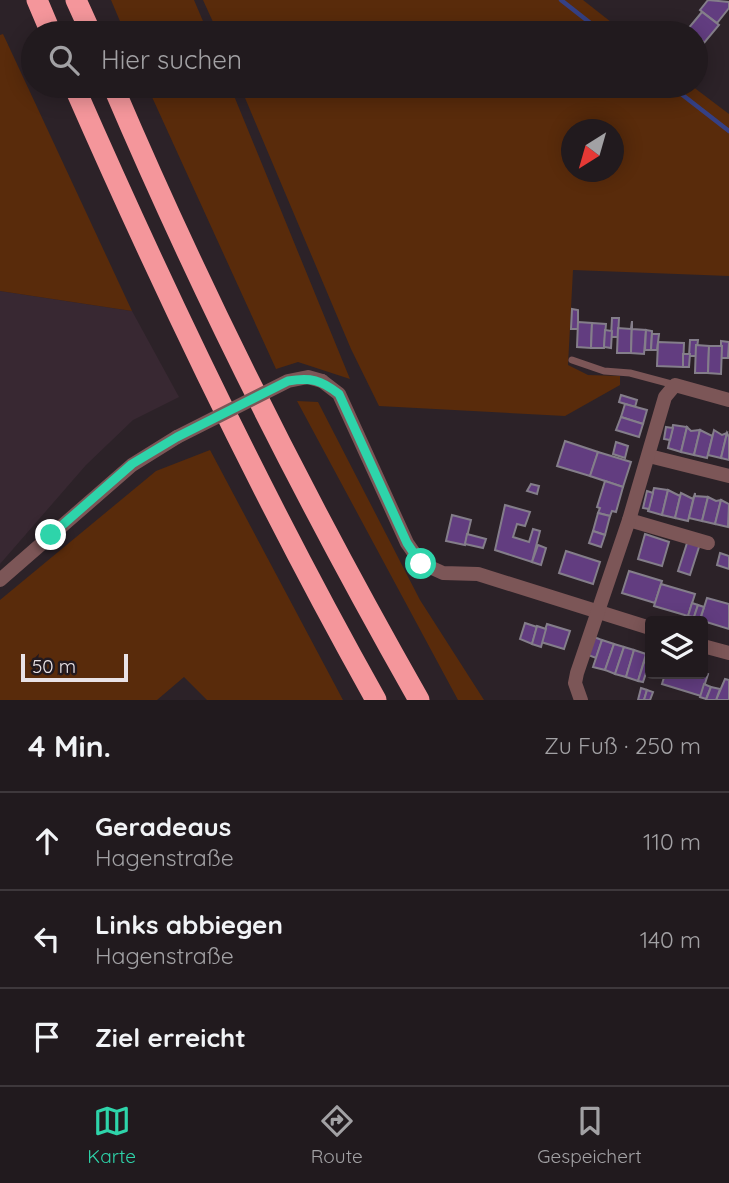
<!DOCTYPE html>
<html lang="de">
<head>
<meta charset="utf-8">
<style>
	:root { --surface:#211a1e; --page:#2d272b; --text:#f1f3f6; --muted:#a2a1a4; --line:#3e383c; --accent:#2ed4aa }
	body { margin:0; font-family:Quicksand,sans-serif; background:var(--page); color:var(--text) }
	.controls { position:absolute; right:21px; bottom:21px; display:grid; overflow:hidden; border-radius:7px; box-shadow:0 4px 18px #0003 }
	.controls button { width:63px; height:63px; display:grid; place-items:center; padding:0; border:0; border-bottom:2px solid var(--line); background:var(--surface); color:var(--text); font:35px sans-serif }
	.compass { position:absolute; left:561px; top:119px; width:63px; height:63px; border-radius:50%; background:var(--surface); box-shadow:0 4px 18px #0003; rotate:217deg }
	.scale { position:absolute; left:21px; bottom:18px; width:107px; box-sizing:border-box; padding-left:7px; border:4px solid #e9e2e6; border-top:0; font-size:19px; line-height:24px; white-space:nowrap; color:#e9e2e6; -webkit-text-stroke:5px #22191f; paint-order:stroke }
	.stop { position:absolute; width:21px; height:21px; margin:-16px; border:5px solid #2ed4aa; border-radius:50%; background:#fff }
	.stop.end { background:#2ed4aa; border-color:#fff; box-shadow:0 2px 7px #0008 }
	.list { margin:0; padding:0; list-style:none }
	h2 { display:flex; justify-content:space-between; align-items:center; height:91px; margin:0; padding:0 28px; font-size:30px }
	h2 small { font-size:23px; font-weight:400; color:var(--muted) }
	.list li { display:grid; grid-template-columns:46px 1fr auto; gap:21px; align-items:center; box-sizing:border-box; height:98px; padding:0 28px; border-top:2px solid var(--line) }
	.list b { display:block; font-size:26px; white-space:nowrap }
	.list p { margin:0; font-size:23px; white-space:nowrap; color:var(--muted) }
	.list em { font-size:23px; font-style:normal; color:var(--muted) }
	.icon { flex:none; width:38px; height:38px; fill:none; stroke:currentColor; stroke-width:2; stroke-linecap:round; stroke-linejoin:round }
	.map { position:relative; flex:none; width:729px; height:700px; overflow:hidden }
	.search { position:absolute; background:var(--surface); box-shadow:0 4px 18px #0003; left:21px; right:21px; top:21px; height:77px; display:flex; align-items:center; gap:18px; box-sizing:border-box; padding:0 24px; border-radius:38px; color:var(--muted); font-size:26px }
	.sheet { height:385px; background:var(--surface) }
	nav { display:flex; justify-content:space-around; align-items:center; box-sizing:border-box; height:98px; border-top:2px solid var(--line); background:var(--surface); font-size:19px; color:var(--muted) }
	nav a { display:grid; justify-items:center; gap:4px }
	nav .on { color:var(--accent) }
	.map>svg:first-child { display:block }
</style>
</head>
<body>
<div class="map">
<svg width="729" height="700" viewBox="0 0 729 700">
	<rect width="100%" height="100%" fill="#2c2228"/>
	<polygon fill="#382832" points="0,291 132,311 179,397 133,420 86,465 0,564"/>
	<g fill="#592b0b" fill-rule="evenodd">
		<polygon points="111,0 194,0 208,33 125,33"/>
		<polygon points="203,0 583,0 625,33 218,33"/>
		<polygon points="3,34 132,311 0,291 0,35"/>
		<polygon points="147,86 230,86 350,379 298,362 276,369"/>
		<path d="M240,86h452l37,28v162l-156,-6 -5,95 20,10 32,1v9l-55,31 -186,-10 -28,-57zM572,130h42v42h-42z"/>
		<polygon points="297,401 318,402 420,600 484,700 458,700"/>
		<polygon points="210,450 343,700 207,700 184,677 157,700 0,700 0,600 156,471"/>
	</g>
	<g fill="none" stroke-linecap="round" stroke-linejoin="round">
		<g stroke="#354084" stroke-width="4.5">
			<polyline points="561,0 603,33"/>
			<polyline points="671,86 729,131"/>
		</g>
	</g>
	<g fill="#623d80" stroke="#847e8a" stroke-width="2">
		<polygon points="708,0 729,2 729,8 717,23 700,10"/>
		<polygon points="702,12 719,25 704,43 696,33 687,30"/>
		<polygon points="572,309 578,310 578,329 571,329"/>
		<polygon points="612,318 619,318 618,337 611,337"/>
		<polygon points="632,321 631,353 617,353 618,328 631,329"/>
		<polygon points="632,321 632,329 646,330 644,354 631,353"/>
		<polygon points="578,322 592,323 591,348 577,347"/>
		<polygon points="592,323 606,324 604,348 591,348"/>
		<polygon points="605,330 612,331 611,348 604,347"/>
		<polygon points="646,330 652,331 651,350 645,350"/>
		<polygon points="652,334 659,334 657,350 651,350"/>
		<polygon points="690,340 698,340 696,356 689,356"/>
		<polygon points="721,341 729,342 728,358 721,358"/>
		<polygon points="658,342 684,343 683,367 657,366"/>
		<polygon points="696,345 709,346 708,373 695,373"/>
		<polygon points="709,346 722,346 721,374 708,373"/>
		<polygon points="683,354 690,354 689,367 683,367"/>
		<polygon points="621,395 637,400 635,407 619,402"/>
		<polygon points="625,404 647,410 643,424 621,417"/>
		<polygon points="621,417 643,424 639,437 616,430"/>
		<polygon points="673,425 687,427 681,452 668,448"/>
		<polygon points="666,427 673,428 670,440 664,439"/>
		<polygon points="687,427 691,431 700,430 694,455 681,452"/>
		<polygon points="700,430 712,436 713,434 707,458 694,455"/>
		<polygon points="714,430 722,435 727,433 721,458 708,455"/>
		<polygon points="727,433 729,437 729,460 721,458"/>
		<polygon points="565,441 598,452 590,476 557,466"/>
		<polygon points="616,442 628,446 625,458 613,454"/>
		<polygon points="598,452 631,462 623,487 590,476"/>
		<polygon points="605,481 623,487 616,512 612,511 610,516 598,513 600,508 597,507"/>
		<polygon points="531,484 539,486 537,494 527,491"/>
		<polygon points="654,488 668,490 662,515 648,511"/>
		<polygon points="668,490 680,496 681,493 675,518 662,515"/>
		<polygon points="647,491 653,493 649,509 643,508"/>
		<polygon points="681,493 693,499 694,496 688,521 675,518"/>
		<polygon points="695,493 695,496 708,497 702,521 689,518"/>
		<polygon points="708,497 716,501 721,500 715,524 702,521"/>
		<polygon points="721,500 729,504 728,527 715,524"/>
		<polygon points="505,505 530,512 525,526 517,524 513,537 529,542 533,529 540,531 532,562 495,550"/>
		<polygon points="598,513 610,516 605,535 593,531"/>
		<polygon points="452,515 471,520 465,545 446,541"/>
		<polygon points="593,531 605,535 601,547 589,543"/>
		<polygon points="467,534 486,539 483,548 465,544"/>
		<polygon points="645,534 669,542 662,566 638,559"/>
		<polygon points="688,540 700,544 690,575 678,571"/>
		<polygon points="538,545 546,548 541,565 532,562"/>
		<polygon points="566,551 600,562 593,584 559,573"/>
		<polygon points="720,553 729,556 729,569 717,565"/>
		<polygon points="629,571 662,581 655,603 622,593"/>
		<polygon points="661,584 695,594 688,616 654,606"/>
		<polygon points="707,598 729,604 729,629 700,620"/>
		<polygon points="692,603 698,605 694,617 688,616"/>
		<polygon points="698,605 704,607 700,619 694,617"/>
		<polygon points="525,623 537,627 532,644 520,639"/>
		<polygon points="547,624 570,631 564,649 541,642"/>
		<polygon points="537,626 546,629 541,647 532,644"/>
		<polygon points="594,637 602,640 596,658 588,655"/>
		<polygon points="602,640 614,644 605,670 593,667"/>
		<polygon points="614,644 624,647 615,674 605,670"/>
		<polygon points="624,647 634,650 626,677 615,674"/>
		<polygon points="634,650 646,654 638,681 626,677"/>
		<polygon points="644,662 649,664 643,682 638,681"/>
		<polygon points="703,672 708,674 701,696 662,684 665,674"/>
		<polygon points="725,679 729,680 729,700 716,700"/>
		<polygon points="704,684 711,687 706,699 700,697"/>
		<polygon points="711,687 720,689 716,700 706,700"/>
		<polygon points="641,688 647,690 644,700 638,700"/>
		<polygon points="647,690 653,692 650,700 644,700"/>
	</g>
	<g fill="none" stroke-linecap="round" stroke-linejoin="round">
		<polyline stroke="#7c5657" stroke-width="7" points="572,360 604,371 630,373 675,385"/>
		<g stroke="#7c5657" stroke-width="14">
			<polyline points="322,381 339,394 407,543 421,563 443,573 478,574 650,628"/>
			<polyline points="649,456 729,476"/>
			<polyline points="629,520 708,543"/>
			<polyline points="0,580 132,465 177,437"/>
			<polyline points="703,646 729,653"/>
			<polyline points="581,700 575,683 577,673 629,520 665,397 675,385 729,400"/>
		</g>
		<g stroke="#f4969b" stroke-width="21">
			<polyline points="37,0 51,33"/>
			<polyline points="76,0 91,33"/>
			<path d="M74,86c92,210 190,414 302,614"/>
			<path d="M113,86c90,211 193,415 306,614"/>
		</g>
		<polyline stroke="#7c5657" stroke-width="14" points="177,437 288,381 308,377 322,381"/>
	</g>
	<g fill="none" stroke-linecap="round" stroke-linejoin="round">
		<path stroke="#2ed4aa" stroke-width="9" d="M51,535l81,-71 45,-27 111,-56c23,-4 33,-1 51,13l68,149 14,21"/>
	</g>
</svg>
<div class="controls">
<button><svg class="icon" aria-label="layers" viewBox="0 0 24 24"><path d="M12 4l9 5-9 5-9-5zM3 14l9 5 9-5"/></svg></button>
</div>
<svg class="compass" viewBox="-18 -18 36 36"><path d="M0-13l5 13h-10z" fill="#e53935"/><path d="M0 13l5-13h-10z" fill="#a2a1a4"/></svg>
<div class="scale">50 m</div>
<div class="stop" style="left:421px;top:564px"></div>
<div class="stop end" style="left:51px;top:535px"></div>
<div class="search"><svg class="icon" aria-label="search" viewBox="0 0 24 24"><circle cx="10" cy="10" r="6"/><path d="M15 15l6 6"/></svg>Hier suchen</div>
</div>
<section class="sheet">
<h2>4 Min.<small>Zu Fuß · 250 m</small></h2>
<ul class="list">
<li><svg class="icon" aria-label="ahead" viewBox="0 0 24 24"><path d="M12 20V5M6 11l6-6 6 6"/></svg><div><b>Geradeaus</b><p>Hagenstraße</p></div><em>110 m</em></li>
<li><svg class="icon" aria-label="left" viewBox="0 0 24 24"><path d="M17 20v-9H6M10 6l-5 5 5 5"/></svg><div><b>Links abbiegen</b><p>Hagenstraße</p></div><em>140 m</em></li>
<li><svg class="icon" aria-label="arrive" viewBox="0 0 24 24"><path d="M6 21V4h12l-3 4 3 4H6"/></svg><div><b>Ziel erreicht</b></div></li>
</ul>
</section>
<nav>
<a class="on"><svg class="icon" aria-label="map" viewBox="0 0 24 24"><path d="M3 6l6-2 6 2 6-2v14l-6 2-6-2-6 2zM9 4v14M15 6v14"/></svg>Karte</a>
<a><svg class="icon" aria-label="directions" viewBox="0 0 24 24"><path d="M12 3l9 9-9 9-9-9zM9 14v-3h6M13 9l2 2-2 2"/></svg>Route</a>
<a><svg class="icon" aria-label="saved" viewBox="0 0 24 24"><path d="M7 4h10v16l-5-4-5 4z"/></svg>Gespeichert</a>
</nav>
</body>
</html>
